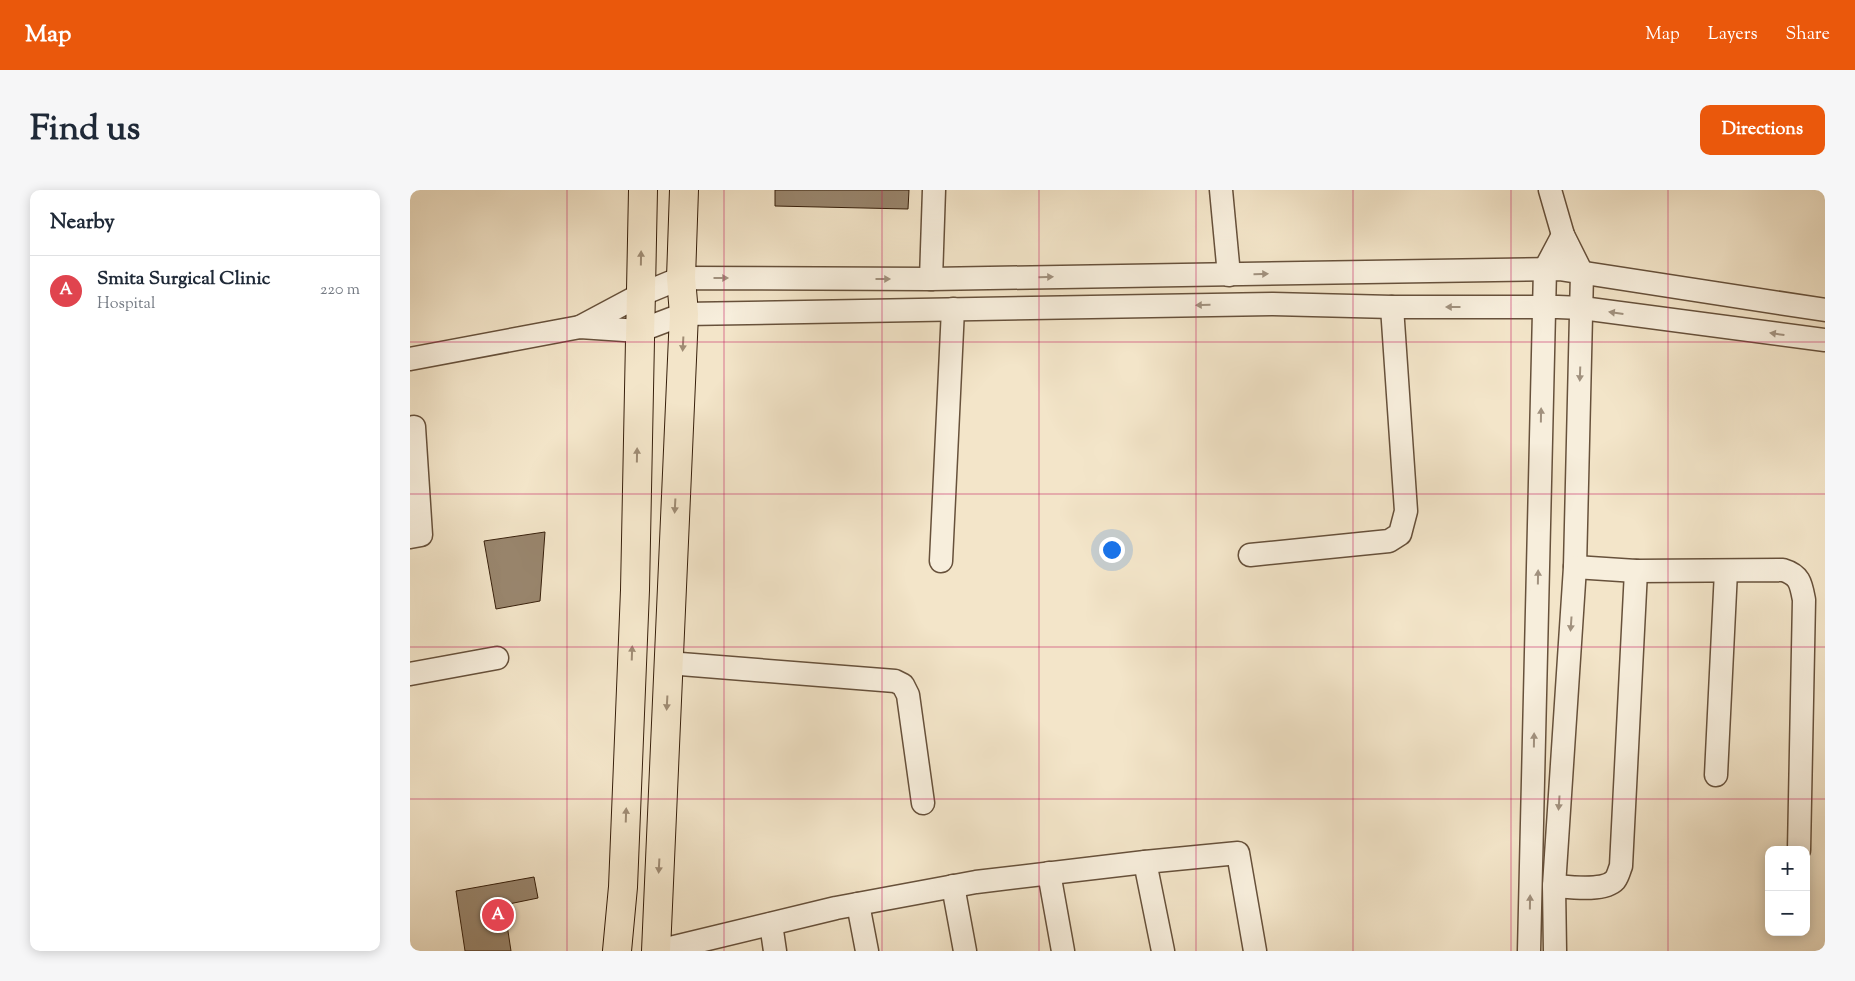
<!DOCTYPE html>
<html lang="en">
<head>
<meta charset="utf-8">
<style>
	:root { --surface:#fff; --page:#f6f6f7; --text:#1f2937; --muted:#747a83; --line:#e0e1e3; --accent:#ea580c }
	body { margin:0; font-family:"Sorts Mill Goudy",serif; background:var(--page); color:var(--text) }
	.controls { position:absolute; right:15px; bottom:15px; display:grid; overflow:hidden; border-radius:10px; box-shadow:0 2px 12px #0003 }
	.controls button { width:45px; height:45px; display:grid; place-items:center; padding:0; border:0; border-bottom:1px solid var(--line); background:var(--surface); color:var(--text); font:25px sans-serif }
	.you { position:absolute; left:701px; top:359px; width:18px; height:18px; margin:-12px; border:4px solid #fff; border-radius:50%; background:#1a73e8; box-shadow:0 0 0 8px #1a73e833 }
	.badge { display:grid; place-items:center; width:32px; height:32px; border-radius:50%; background:var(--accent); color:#fff; font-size:16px; font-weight:700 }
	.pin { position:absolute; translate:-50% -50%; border:2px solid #fff; box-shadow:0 1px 5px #0006 }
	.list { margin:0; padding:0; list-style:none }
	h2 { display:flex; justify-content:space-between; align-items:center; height:65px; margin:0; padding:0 20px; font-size:21px }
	h2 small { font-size:16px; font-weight:400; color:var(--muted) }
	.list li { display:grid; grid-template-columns:32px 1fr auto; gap:15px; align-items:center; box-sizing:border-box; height:70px; padding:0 20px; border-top:1px solid var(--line) }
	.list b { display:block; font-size:19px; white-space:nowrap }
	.list p { margin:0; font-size:16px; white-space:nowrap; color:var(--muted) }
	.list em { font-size:16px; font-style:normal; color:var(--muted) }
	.map { position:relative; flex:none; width:1415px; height:761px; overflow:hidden; border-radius:10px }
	header { display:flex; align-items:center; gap:30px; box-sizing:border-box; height:70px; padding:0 25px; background:var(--accent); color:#fff }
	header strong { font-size:24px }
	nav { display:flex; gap:28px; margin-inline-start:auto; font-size:18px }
	.intro { display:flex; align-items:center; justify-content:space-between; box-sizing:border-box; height:120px; padding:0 30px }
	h1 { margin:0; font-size:35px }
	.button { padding:12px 22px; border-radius:10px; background:var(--accent); color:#fff; font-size:18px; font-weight:700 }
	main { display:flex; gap:30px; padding:0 30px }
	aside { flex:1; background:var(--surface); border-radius:10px; box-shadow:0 2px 12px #0003 }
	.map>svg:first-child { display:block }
</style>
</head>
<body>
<header>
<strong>Map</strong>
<nav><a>Map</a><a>Layers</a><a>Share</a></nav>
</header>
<div class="intro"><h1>Find us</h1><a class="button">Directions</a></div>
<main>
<aside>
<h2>Nearby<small></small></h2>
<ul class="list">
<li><span class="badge" style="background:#e0444e">A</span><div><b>Smita Surgical Clinic</b><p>Hospital</p></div><em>220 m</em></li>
</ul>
</aside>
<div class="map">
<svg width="1415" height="761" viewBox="0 0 1415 761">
	<rect width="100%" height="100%" fill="#f3e5c9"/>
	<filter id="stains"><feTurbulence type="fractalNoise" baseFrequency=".004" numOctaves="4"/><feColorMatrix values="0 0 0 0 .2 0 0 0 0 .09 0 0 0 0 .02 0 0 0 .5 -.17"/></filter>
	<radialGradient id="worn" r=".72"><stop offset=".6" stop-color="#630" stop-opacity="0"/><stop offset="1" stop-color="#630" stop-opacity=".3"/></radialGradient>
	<g fill="#99866e" stroke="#38200c">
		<polygon points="365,0 499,0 498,19 365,16"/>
		<polygon points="135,342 130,411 86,419 74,351"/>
		<polygon points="124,687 128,708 94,715 101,761 55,761 46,701"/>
	</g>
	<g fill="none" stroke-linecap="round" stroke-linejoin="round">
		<g stroke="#67513b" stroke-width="25">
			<g id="minor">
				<polyline points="811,0 819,85"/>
				<polyline points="1140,0 1153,45 1172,83 1165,377 1144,696 1145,761"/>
				<polyline points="521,89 524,0"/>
				<polyline points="170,137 230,105 271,88 521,89 1149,79 1415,120"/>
				<polyline points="0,169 170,137 229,141 274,124 863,114 982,117 1148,117 1172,118 1415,150"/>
				<polyline points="0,238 4,237 11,345 0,347"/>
				<polyline points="840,365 979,351 990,344 996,321 982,117"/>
				<polyline points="531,371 543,119"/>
				<path d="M1165,377l61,4 147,-1c17,5 18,14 21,30l-5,250"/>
				<polyline points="258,473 485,491 493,495 498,505 513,613"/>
				<polyline points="0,484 87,468"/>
				<polyline points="1306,585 1316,381"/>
				<polyline points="735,672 753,761"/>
				<polyline points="639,683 653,761"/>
				<polyline points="543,696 555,761"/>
				<path d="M1144,696c15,1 50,6 61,-6 3,-4 4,-9 6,-14l15,-295"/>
				<polyline points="448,714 457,761"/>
				<polyline points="361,734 365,761"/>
				<polyline points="248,761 426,718 566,692 735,672 828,663 845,761"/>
				<polyline points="1119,761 1135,79 1153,45"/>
			</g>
		</g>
		<g stroke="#38200c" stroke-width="30">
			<g id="major">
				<polyline points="207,761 213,697 225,400 233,0"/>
				<polyline points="246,761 274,124 271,88 274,0"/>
			</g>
		</g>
		<use href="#minor" stroke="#f7eedc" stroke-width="22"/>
		<use href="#major" stroke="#f3e5c9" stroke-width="28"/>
	</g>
	<defs><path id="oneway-solid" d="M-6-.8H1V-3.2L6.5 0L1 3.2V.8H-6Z" transform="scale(1.25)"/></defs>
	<g fill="#9f8c74">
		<use href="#oneway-solid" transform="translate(231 68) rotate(-89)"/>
		<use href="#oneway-solid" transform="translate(273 154) rotate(93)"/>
		<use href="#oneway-solid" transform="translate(227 265) rotate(-89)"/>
		<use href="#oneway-solid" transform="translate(265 316) rotate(93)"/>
		<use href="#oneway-solid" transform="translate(222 463) rotate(-88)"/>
		<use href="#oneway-solid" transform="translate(257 513) rotate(93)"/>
		<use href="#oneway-solid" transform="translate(216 625) rotate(-88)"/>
		<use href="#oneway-solid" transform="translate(249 676) rotate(93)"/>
	</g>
	<g fill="#a1917e">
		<use href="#oneway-solid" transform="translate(851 84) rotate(-1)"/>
		<use href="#oneway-solid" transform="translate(636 87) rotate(-1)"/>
		<use href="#oneway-solid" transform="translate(311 88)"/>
		<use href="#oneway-solid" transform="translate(473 89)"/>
		<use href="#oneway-solid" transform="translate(793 115) rotate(179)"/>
		<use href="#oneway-solid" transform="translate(1043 117) rotate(-180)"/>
		<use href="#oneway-solid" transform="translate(1206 123) rotate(-172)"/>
		<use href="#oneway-solid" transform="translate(1367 144) rotate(-172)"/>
		<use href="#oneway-solid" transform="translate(1170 184) rotate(92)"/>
		<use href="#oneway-solid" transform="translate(1131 225) rotate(-89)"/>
		<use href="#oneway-solid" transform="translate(1128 387) rotate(-89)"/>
		<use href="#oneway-solid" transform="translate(1161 434) rotate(94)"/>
		<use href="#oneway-solid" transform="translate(1124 550) rotate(-89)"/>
		<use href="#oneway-solid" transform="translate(1149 613) rotate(94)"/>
		<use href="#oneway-solid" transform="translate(1120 712) rotate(-89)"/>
	</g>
	<path fill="none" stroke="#c2185b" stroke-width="1" stroke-opacity="0.55" d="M157,0v761M314,0v761M472,0v761M629,0v761M786,0v761M943,0v761M1101,0v761M1258,0v761M0,152h1415M0,304h1415M0,457h1415M0,609h1415"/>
	<rect width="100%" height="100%" filter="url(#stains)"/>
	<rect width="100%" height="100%" fill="url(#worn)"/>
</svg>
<div class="controls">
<button>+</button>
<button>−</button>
</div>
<div class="you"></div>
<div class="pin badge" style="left:88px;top:725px;background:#e0444e">A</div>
</div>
</main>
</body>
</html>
